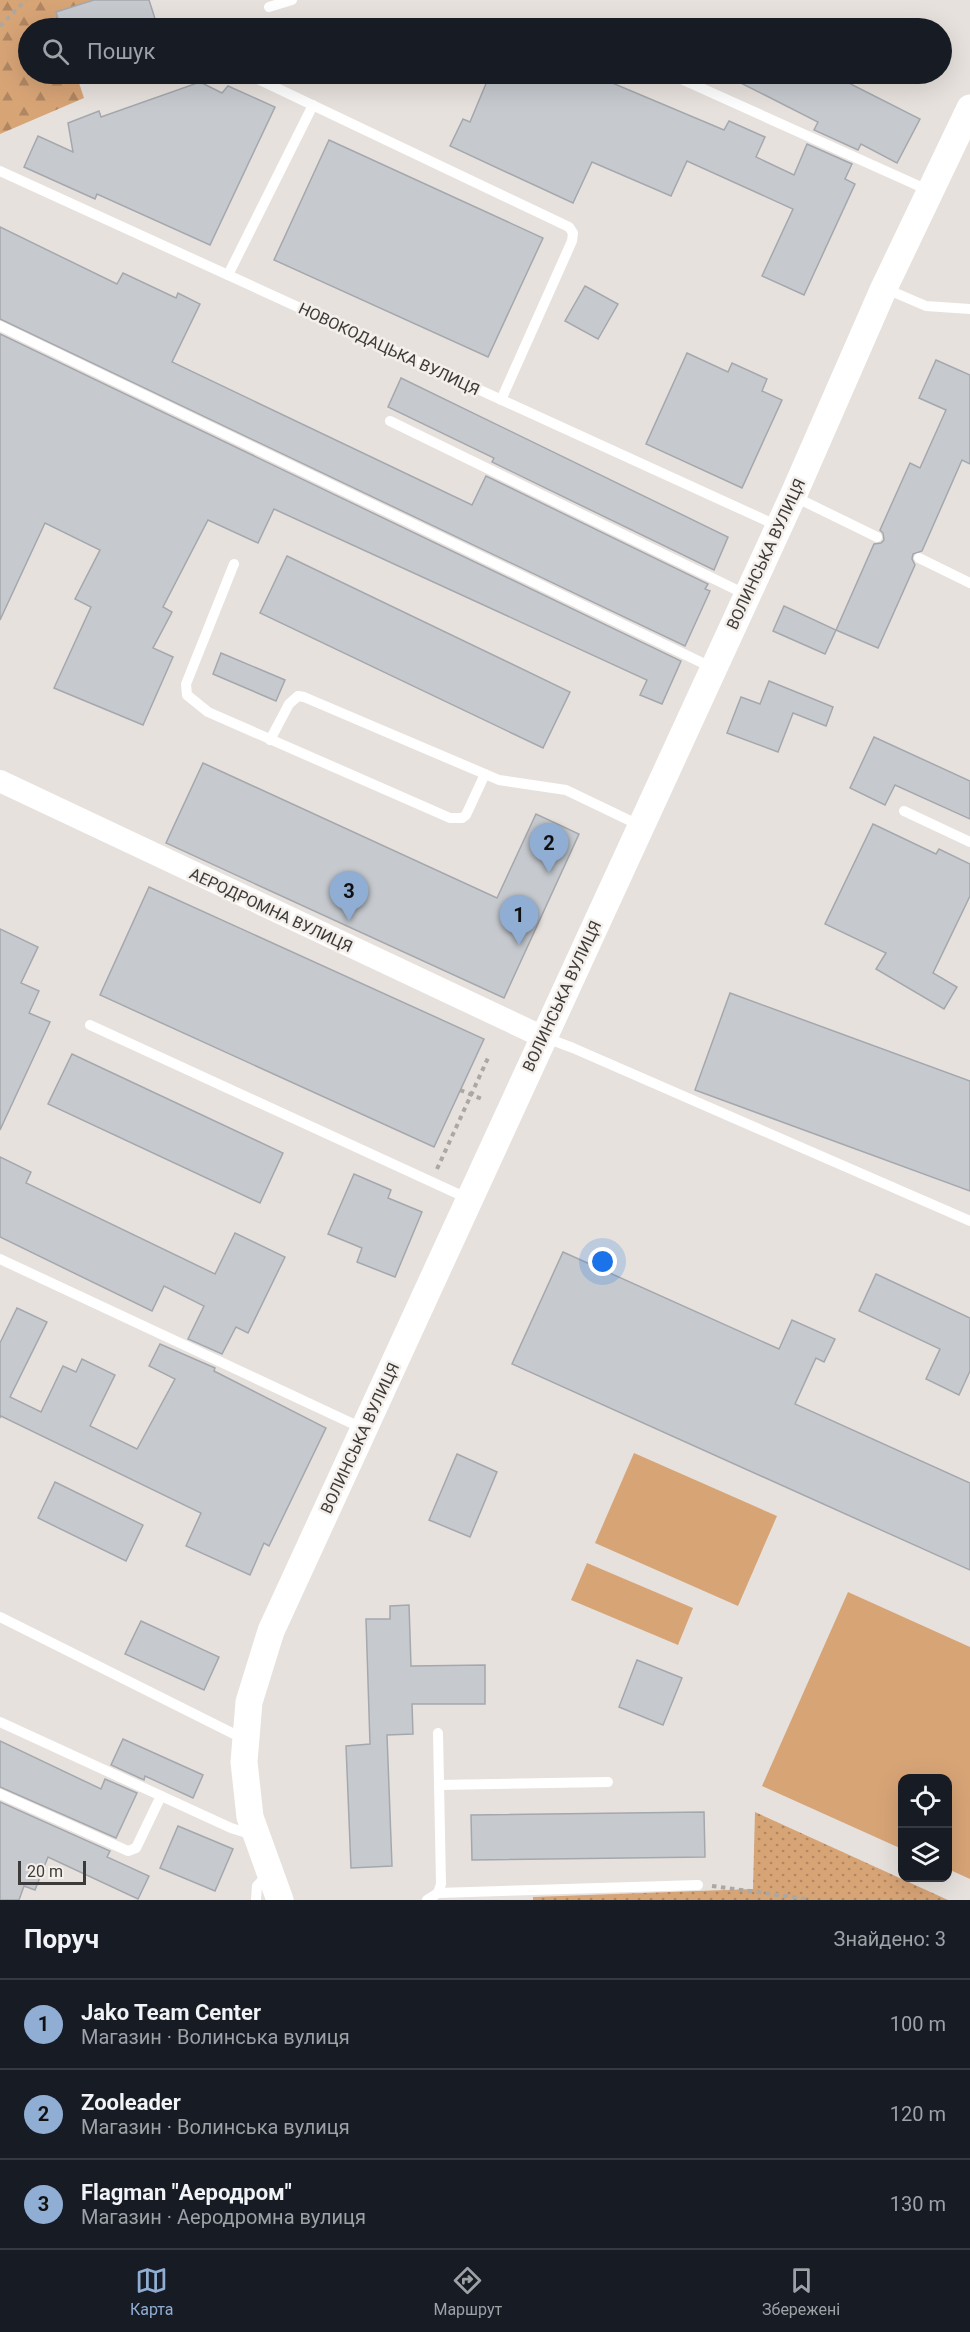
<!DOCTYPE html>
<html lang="uk">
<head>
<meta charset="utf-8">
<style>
	:root { --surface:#171b24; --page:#242831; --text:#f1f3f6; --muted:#9ea1a6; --line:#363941; --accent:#90add3 }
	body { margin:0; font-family:Roboto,sans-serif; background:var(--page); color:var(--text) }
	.controls { position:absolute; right:18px; bottom:18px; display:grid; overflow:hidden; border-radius:12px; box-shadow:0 6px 24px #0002 }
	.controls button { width:54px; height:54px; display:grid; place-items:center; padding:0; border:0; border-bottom:2px solid var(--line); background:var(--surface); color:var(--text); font:30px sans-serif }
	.scale { position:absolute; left:18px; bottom:15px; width:68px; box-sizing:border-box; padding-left:6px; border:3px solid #3d3b39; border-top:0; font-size:16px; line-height:21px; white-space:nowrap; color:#3d3b39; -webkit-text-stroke:4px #f4efea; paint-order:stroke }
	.you { position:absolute; left:603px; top:1262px; width:21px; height:21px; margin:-15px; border:4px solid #fff; border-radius:50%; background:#1a73e8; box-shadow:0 0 0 9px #1a73e833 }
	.badge { display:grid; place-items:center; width:39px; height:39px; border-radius:50%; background:var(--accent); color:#111; font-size:20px; font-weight:700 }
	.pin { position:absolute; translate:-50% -50px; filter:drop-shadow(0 2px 3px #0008) }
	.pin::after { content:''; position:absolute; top:32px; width:21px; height:18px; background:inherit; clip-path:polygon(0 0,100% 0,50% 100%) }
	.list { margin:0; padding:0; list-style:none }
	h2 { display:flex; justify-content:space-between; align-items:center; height:78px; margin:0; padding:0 24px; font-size:26px }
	h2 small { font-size:20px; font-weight:400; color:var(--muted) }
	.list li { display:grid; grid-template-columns:39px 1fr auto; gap:18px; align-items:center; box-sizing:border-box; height:90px; padding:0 24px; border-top:2px solid var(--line) }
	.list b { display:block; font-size:22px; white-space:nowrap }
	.list p { margin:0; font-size:20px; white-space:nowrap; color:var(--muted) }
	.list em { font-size:20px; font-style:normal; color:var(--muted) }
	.icon { flex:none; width:33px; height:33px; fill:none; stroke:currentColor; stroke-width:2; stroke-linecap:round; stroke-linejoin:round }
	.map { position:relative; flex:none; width:970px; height:1900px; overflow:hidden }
	.search { position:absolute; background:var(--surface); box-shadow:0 6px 24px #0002; left:18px; right:18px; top:18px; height:66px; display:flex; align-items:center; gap:15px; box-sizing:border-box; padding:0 21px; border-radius:33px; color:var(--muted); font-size:22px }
	.sheet { height:348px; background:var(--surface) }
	nav { display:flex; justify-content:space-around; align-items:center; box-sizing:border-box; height:84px; border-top:2px solid var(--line); background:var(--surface); font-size:16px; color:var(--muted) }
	nav a { display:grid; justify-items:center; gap:3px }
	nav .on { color:var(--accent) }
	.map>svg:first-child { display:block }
</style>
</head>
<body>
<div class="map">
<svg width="970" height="1900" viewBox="0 0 970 1900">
	<defs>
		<pattern id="grass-dots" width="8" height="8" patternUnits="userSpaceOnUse" patternTransform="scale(1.5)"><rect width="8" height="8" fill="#d7a476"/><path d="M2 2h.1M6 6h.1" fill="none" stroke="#b08762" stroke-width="1.8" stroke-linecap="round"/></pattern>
		<pattern id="forest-firs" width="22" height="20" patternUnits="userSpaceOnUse" patternTransform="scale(1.5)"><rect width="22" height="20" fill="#d7a476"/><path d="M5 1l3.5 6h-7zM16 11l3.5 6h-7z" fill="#b08762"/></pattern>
	</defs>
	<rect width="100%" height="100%" fill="#e7e1dd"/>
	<polygon fill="url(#grass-dots)" points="755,1812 948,1900 533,1900 533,1897 753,1889"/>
	<polygon fill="url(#forest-firs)" points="0,0 94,0 56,12 61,28 28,28 28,74 76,74 84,98 0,134"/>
	<g fill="#d7a476">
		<polygon points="634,1453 777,1516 738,1606 595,1543"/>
		<polygon points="587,1563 693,1608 678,1645 571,1600"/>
		<polygon points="848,1592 970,1647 970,1879 948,1869 948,1778 902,1778 902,1849 762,1786"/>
	</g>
	<g fill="#c6cacf" stroke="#a4a8ad" stroke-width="1.5">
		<polygon points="94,0 149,0 158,28 61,28 56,12"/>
		<polygon points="490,74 591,74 724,130 729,121 765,137 756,157 794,175 807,144 852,164 845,179 855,184 804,295 762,276 793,209 687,161 671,196 592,162 573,203 450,146 463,119 470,122"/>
		<polygon points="723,74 831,74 920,119 897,163 861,144 858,150 814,130 818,122"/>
		<polygon points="200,82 222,93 228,86 275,107 210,245 97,194 95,199 24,167 38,136 73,152 68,123 99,111 101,117"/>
		<polygon points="329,140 543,238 488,357 274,260"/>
		<polygon points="0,227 117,284 123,273 176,298 178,293 200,304 172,362 472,505 486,476 708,584 705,589 710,591 685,646 0,319"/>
		<polygon points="585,286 618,304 598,339 565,321"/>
		<polygon points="0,334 681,661 662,704 640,695 647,680 274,509 258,543 208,520 163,607 172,612 153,648 173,657 143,725 54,688 91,607 75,599 100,550 45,523 0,620"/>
		<polygon points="687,353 728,372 732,363 767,379 762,391 782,400 742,488 646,444"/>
		<polygon points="936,360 970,375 970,464 962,460 922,551 913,554 912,559 915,565 878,648 836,630 874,544 881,543 884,540 883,533 880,530 910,463 920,468 946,410 919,398"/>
		<polygon points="401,378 728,537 714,570 492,462 494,458 388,407"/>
		<polygon points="287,556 570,692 543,748 260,613"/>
		<polygon points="784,606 836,630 825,654 773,631"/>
		<polygon points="221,653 285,680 276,701 213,674"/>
		<polygon points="769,681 833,707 826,726 793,713 778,752 727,733 741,697 760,704"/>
		<polygon points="874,737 970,781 970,819 895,785 885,805 850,788"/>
		<polygon points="203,763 497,898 536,814 579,834 504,998 166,843"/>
		<polygon points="873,824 936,854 939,849 970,864 970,896 933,973 957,987 944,1009 876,969 886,953 825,924"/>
		<polygon points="149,887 484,1039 434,1147 100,995"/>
		<polygon points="0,929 38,947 21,983 39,991 29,1013 50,1022 0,1130"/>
		<polygon points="730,993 970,1081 970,1191 695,1090"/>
		<polygon points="72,1054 283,1153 260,1203 48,1104"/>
		<polygon points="0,1157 31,1172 26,1183 215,1274 235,1233 285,1257 248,1333 236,1327 222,1354 188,1339 204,1306 164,1286 152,1311 0,1237"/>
		<polygon points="354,1174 391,1190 388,1198 422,1212 395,1277 357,1262 362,1248 328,1234"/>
		<polygon points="563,1252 779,1349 792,1320 835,1339 824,1362 816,1358 795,1404 970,1483 970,1570 512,1364"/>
		<polygon points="876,1274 970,1318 970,1371 959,1395 926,1379 940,1349 859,1311"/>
		<polygon points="17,1308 47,1322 10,1397 41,1412 63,1366 76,1372 82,1359 115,1375 90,1426 137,1449 175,1379 149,1366 160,1344 215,1368 214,1371 326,1428 269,1546 264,1543 250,1575 186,1546 201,1513 1,1416 0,1418 0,1343"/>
		<polygon points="457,1454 497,1472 470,1537 429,1520"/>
		<polygon points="55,1482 143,1525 126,1561 38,1518"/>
		<polygon points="409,1605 411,1666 485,1665 485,1704 412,1704 413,1734 387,1735 392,1866 351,1868 346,1746 370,1744 366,1619 390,1619 390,1606"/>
		<polygon points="141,1621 219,1657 204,1690 125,1654"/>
		<polygon points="637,1660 682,1678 663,1725 619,1707"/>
		<polygon points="123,1739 203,1775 193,1798 145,1776 144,1780 111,1765"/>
		<polygon points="0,1741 101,1789 105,1779 137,1793 116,1838 0,1787"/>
		<polygon points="0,1802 110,1851 107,1857 149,1876 138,1899 48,1857 35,1890 24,1886 19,1900 0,1900"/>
		<polygon points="704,1812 705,1857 472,1860 471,1815"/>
		<polygon points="178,1826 233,1849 215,1891 160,1868"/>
	</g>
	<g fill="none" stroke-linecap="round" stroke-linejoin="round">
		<g stroke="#aba7a3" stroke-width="4" stroke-dasharray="4.5 4.5" stroke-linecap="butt">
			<polyline points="0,26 26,0"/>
			<polyline points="460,1090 482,1099"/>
			<polyline points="437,1169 488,1058"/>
			<polyline points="712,1886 801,1898 806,1900"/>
		</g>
		<g stroke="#fff" stroke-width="10">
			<polyline points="269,7 292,0"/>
			<polyline points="247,74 569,227 573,233 572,241 501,400"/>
			<polyline points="670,74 930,191"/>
			<polyline points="0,171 778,526"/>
			<polyline points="228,275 313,105"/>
			<polyline points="884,288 926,306 970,309"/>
			<polyline points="0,326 713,668"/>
			<polyline points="390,421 747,595"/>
			<polyline points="793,496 877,537"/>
			<polyline points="919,558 970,583"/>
			<polyline points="234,564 186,684 187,695 208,712 450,818 462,818 466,815 485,774"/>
			<polyline points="270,740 289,704 298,696 304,697 499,780 566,790 641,826"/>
			<polyline points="904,811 970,842"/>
			<polyline points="90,1025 469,1199"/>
			<polyline points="544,1037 573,1048 970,1221"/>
			<polyline points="0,1259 364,1429"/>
			<polyline points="0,1617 244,1739"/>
			<polyline points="0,1722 231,1828 253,1835"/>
			<polyline points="439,1785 608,1782"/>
			<polyline points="0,1794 128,1851 136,1848 161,1796"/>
			<polyline points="438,1893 698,1885"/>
			<polyline points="256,1900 257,1886 269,1873"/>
			<polyline points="427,1900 438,1893 441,1884 438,1733"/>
		</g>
		<polyline stroke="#fff" stroke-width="22" points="0,781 543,1037"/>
		<polyline stroke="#fff" stroke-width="27" points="280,1900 250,1817 244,1762 249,1702 271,1631 793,496 884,288 970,108"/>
	</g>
	<g text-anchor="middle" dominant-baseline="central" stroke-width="5" stroke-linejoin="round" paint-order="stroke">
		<g font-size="16" fill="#3d3b39" stroke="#f4efea">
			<text transform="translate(389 349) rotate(25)">НОВОКОДАЦЬКА ВУЛИЦЯ</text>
			<text transform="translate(766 554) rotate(-65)">ВОЛИНСЬКА ВУЛИЦЯ</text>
			<text transform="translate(271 910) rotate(25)">АЕРОДРОМНА ВУЛИЦЯ</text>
			<text transform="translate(562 996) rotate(-65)">ВОЛИНСЬКА ВУЛИЦЯ</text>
			<text transform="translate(360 1438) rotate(-65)">ВОЛИНСЬКА ВУЛИЦЯ</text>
		</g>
	</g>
</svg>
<div class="controls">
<button><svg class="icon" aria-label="locate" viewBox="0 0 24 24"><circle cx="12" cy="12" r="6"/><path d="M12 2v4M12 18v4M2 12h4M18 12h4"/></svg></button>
<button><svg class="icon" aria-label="layers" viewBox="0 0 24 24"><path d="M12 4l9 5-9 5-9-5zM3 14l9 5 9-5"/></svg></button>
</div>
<div class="scale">20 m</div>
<div class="you"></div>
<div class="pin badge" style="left:519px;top:945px">1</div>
<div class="pin badge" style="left:549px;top:873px">2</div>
<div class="pin badge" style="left:349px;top:921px">3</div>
<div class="search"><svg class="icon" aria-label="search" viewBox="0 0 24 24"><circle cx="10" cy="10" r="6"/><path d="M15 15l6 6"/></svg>Пошук</div>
</div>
<section class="sheet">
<h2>Поруч<small>Знайдено: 3</small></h2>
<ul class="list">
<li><span class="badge">1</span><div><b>Jako Team Center</b><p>Магазин · Волинська вулиця</p></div><em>100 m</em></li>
<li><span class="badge">2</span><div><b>Zooleader</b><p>Магазин · Волинська вулиця</p></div><em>120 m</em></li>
<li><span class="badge">3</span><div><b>Flagman &quot;Аеродром&quot;</b><p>Магазин · Аеродромна вулиця</p></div><em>130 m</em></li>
</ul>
</section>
<nav>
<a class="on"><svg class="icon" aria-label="map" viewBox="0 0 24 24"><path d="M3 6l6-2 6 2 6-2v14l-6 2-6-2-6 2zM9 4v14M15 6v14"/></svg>Карта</a>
<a><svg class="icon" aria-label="directions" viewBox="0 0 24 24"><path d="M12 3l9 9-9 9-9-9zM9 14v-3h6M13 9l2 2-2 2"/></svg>Маршрут</a>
<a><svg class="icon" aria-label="saved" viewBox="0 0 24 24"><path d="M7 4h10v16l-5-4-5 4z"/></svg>Збережені</a>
</nav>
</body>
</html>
